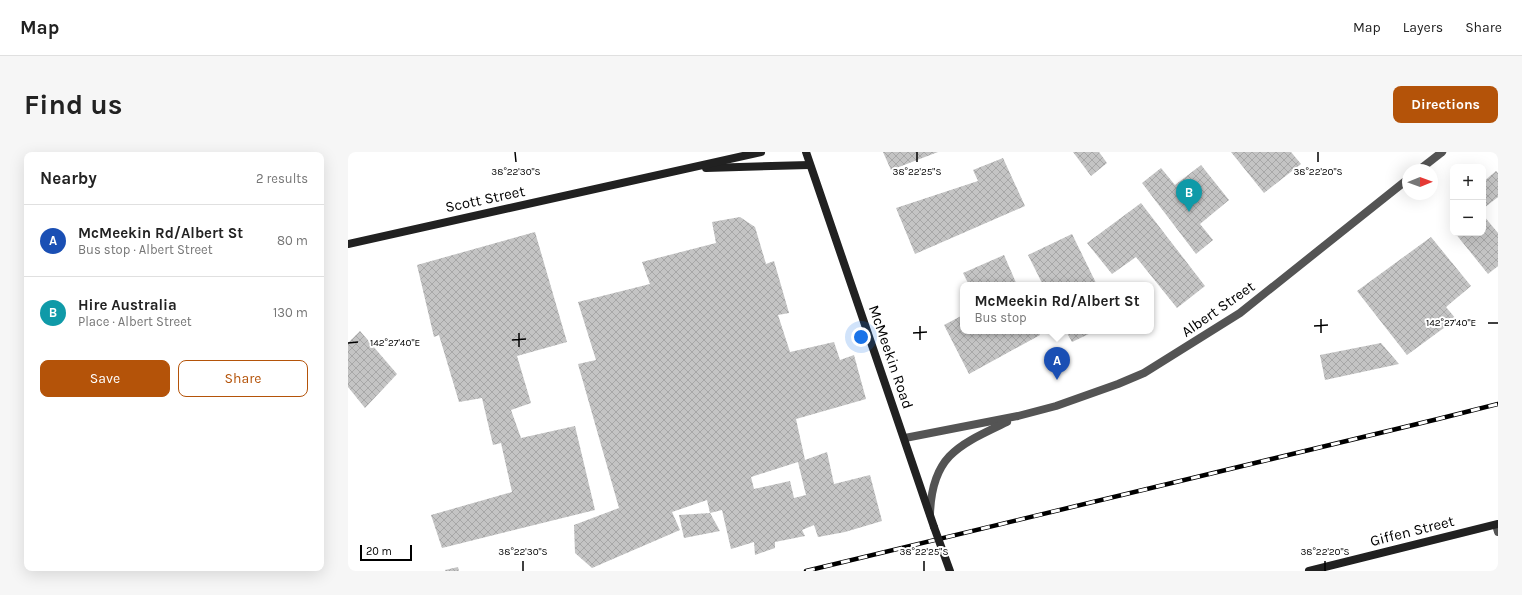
<!DOCTYPE html>
<html lang="en">
<head>
<meta charset="utf-8">
<style>
	:root { --surface:#fff; --page:#f6f6f6; --text:#222; --muted:#767676; --line:#e0e0e0; --accent:#b45309 }
	body { margin:0; font-family:Karla,sans-serif; background:var(--page); color:var(--text) }
	.controls { position:absolute; right:12px; top:12px; display:grid; overflow:hidden; border-radius:8px; box-shadow:0 4px 16px #0002 }
	.controls button { width:36px; height:36px; display:grid; place-items:center; padding:0; border:0; border-bottom:1px solid var(--line); background:var(--surface); color:var(--text); font:20px sans-serif }
	.compass { position:absolute; left:1054px; top:12px; width:36px; height:36px; border-radius:50%; background:var(--surface); box-shadow:0 4px 16px #0002; rotate:89deg }
	.scale { position:absolute; left:12px; bottom:10px; width:52px; box-sizing:border-box; padding-left:4px; border:2px solid #000; border-top:0; font-size:11px; line-height:14px; white-space:nowrap; color:#000; -webkit-text-stroke:3px #fff; paint-order:stroke }
	.you { position:absolute; left:513px; top:185px; width:14px; height:14px; margin:-10px; border:3px solid #fff; border-radius:50%; background:#1a73e8; box-shadow:0 0 0 6px #1a73e833 }
	.badge { display:grid; place-items:center; width:26px; height:26px; border-radius:50%; background:var(--accent); color:#fff; font-size:13px; font-weight:700 }
	.pin { position:absolute; translate:-50% -33px; filter:drop-shadow(0 1px 2px #0008) }
	.pin::after { content:''; position:absolute; top:21px; width:14px; height:12px; background:inherit; clip-path:polygon(0 0,100% 0,50% 100%) }
	.popup { position:absolute; left:612px; top:130px; width:194px; height:52px; box-sizing:border-box; display:grid; place-content:center; border-radius:8px; background:var(--surface); filter:drop-shadow(0 1px 3px #0005); font-size:13px; white-space:nowrap; color:var(--muted) }
	.popup b { font-size:15px; color:var(--text) }
	.popup::after { content:''; position:absolute; left:50%; top:100%; margin-left:-8px; border:8px solid transparent; border-top-color:var(--surface) }
	.list { margin:0; padding:0; list-style:none }
	h2 { display:flex; justify-content:space-between; align-items:center; height:52px; margin:0; padding:0 16px; font-size:17px }
	h2 small { font-size:13px; font-weight:400; color:var(--muted) }
	.list li { display:grid; grid-template-columns:26px 1fr auto; gap:12px; align-items:center; box-sizing:border-box; height:72px; padding:0 16px; border-top:1px solid var(--line) }
	.list b { display:block; font-size:15px; white-space:nowrap }
	.list p { margin:0; font-size:13px; white-space:nowrap; color:var(--muted) }
	.list em { font-size:13px; font-style:normal; color:var(--muted) }
	.actions { display:flex; gap:8px; padding:12px 16px }
	.actions a { flex:1; padding:9px 0; border:1px solid var(--accent); border-radius:8px; text-align:center; font-size:14px; color:var(--accent) }
	.actions .main { background:var(--accent); color:#fff }
	.map { position:relative; flex:none; width:1150px; height:419px; overflow:hidden; border-radius:8px }
	header { display:flex; align-items:center; gap:24px; box-sizing:border-box; height:56px; padding:0 20px; background:var(--surface); border-bottom:1px solid var(--line) }
	header strong { font-size:19px }
	nav { display:flex; gap:22px; margin-inline-start:auto; font-size:14px }
	.intro { display:flex; align-items:center; justify-content:space-between; box-sizing:border-box; height:96px; padding:0 24px }
	h1 { margin:0; font-size:28px }
	.button { padding:10px 18px; border-radius:8px; background:var(--accent); color:#fff; font-size:14px; font-weight:700 }
	main { display:flex; gap:24px; padding:0 24px }
	aside { flex:1; background:var(--surface); border-radius:8px; box-shadow:0 4px 16px #0002 }
	.map>svg:first-child { display:block }
</style>
</head>
<body>
<header>
<strong>Map</strong>
<nav><a>Map</a><a>Layers</a><a>Share</a></nav>
</header>
<div class="intro"><h1>Find us</h1><a class="button">Directions</a></div>
<main>
<aside>
<h2>Nearby<small>2 results</small></h2>
<ul class="list">
<li><span class="badge" style="background:#1a4fb4">A</span><div><b>McMeekin Rd/Albert St</b><p>Bus stop · Albert Street</p></div><em>80 m</em></li>
<li><span class="badge" style="background:#0f9aa8">B</span><div><b>Hire Australia</b><p>Place · Albert Street</p></div><em>130 m</em></li>
</ul>
<div class="actions"><a class="main">Save</a><a>Share</a></div>
</aside>
<div class="map">
<svg width="1150" height="419" viewBox="0 0 1150 419">
	<defs>
		<pattern id="building-cross-hatch" width="8" height="8" patternUnits="userSpaceOnUse"><rect width="8" height="8" fill="#c4c4c4"/><path d="M0 0l8 8M0 8l8-8" fill="none" stroke="#a7a7a7"/></pattern>
	</defs>
	<rect width="100%" height="100%" fill="#fff"/>
	<g fill="url(#building-cross-hatch)" fill-rule="evenodd">
		<polygon points="535,0 590,0 543,18"/>
		<polygon points="725,0 751,0 759,11 743,24"/>
		<polygon points="883,0 943,0 953,12 916,41"/>
		<polygon points="655,6 677,54 567,102 548,56 630,29 625,18"/>
		<polygon points="853,13 881,48 852,72 865,88 848,102 794,31 813,16 827,33"/>
		<polygon points="1148,19 1150,21 1150,45 1136,56 1135,54 1135,30"/>
		<polygon points="793,51 857,134 829,156 788,105 764,122 739,91"/>
		<polygon points="1135,63 1150,81 1150,114 1140,122 1107,81 1135,81"/>
		<path d="M392,65l15,10 11,37 8,-3 15,52 -11,2 12,37 44,-10 6,18 14,-5 12,44 -70,20 9,41 22,-8 7,32 36,-9 12,46 -37,11 -27,5 -4,-12 -12,5 3,6 -30,6v6l-20,7 -1,-13 -23,7 -9,-39 -12,3 -3,-13 -35,12 8,18 -88,38 -17,-15 -1,-28 45,-17 -41,-144 18,-4 -18,-58 72,-18 -8,-22 74,-19 -4,-21zM450,310l8,33 -12,3 -4,-17 -36,8 -3,-12z"/>
		<polygon points="187,80 219,190 169,204 183,251 163,258 173,286 227,274 247,358 94,396 83,363 164,340 153,291 145,293 134,246 111,250 91,183 86,185 69,113"/>
		<polygon points="724,82 749,133 695,133 680,103"/>
		<polygon points="1083,85 1123,134 1098,155 1108,167 1059,203 1009,139"/>
		<polygon points="656,103 669,133 621,133 615,121"/>
		<polygon points="615,163 615,179 690,179 692,183 621,222 596,173"/>
		<polygon points="12,179 49,222 17,256 0,235 0,191"/>
		<polygon points="718,179 747,179 724,190"/>
		<polygon points="1033,191 1051,212 977,228 972,203"/>
		<polygon points="362,361 372,379 336,386 331,363"/>
		<polygon points="110,415 111,419 97,419 97,418"/>
	</g>
	<g fill="none" stroke-linecap="round" stroke-linejoin="round">
		<g stroke="#545454" stroke-width="8">
			<polyline points="1071,18 1094,0"/>
			<polyline points="557,286 670,264 708,254 770,232 796,221 892,161 1060,27"/>
			<path d="M582,362c2,-59 29,-69 77,-92"/>
			<polyline points="1148,373 1150,380"/>
		</g>
		<g stroke="#212121" stroke-width="8">
			<polyline points="458,0 586,375"/>
			<polyline points="358,16 461,13"/>
			<polyline points="0,92 413,0"/>
			<polyline points="961,419 1150,372"/>
		</g>
		<g stroke="#000" stroke-width="4.5">
			<polyline id="rail" points="458,419 1090,267 1150,252"/>
		</g>
		<use href="#rail" stroke="#fff" stroke-width="3" stroke-dasharray="9" stroke-linecap="butt"/>
		<polyline stroke="#212121" stroke-width="8" points="586,375 602,419"/>
	</g>
	<path fill="none" stroke="#000" stroke-width="1.5" d="M167,0l1,10M569,0v10M970,0v10M973,167v14M1140,171h10M572,174v14M966,174l14,-1M171,181v14M565,181l14,-1M164,188l14,-1M0,191l10,-1M175,409v10M576,409v10M977,409v10"/>
	<g text-anchor="middle" dominant-baseline="central" stroke-width="4" stroke-linejoin="round" paint-order="stroke">
		<g font-size="15" fill="#000" stroke="#fff">
			<text transform="translate(137 47) rotate(-12)">Scott Street</text>
			<text transform="translate(870 157) rotate(-35)">Albert Street</text>
			<text transform="translate(543 205) rotate(71)">McMeekin Road</text>
			<text transform="translate(1064 379) rotate(-14)">Giffen Street</text>
		</g>
	</g>
	<g font-size="10" text-anchor="middle" fill="#000" stroke="#fff" stroke-width="4" stroke-linejoin="round" paint-order="stroke">
		<text x="168" y="23">38°22'30"S</text>
		<text x="569" y="23">38°22'25"S</text>
		<text x="970" y="23">38°22'20"S</text>
		<text x="1103" y="174">142°27'40"E</text>
		<text x="47" y="194">142°27'40"E</text>
		<text x="175" y="403">38°22'30"S</text>
		<text x="576" y="403">38°22'25"S</text>
		<text x="977" y="403">38°22'20"S</text>
	</g>
</svg>
<div class="controls">
<button>+</button>
<button>−</button>
</div>
<svg class="compass" viewBox="-18 -18 36 36"><path d="M0-13l5 13h-10z" fill="#e53935"/><path d="M0 13l5-13h-10z" fill="#767676"/></svg>
<div class="scale">20 m</div>
<div class="you"></div>
<div class="pin badge" style="left:709px;top:228px;background:#1a4fb4">A</div>
<div class="popup"><b>McMeekin Rd/Albert St</b>Bus stop</div>
<div class="pin badge" style="left:841px;top:60px;background:#0f9aa8">B</div>
</div>
</main>
</body>
</html>
